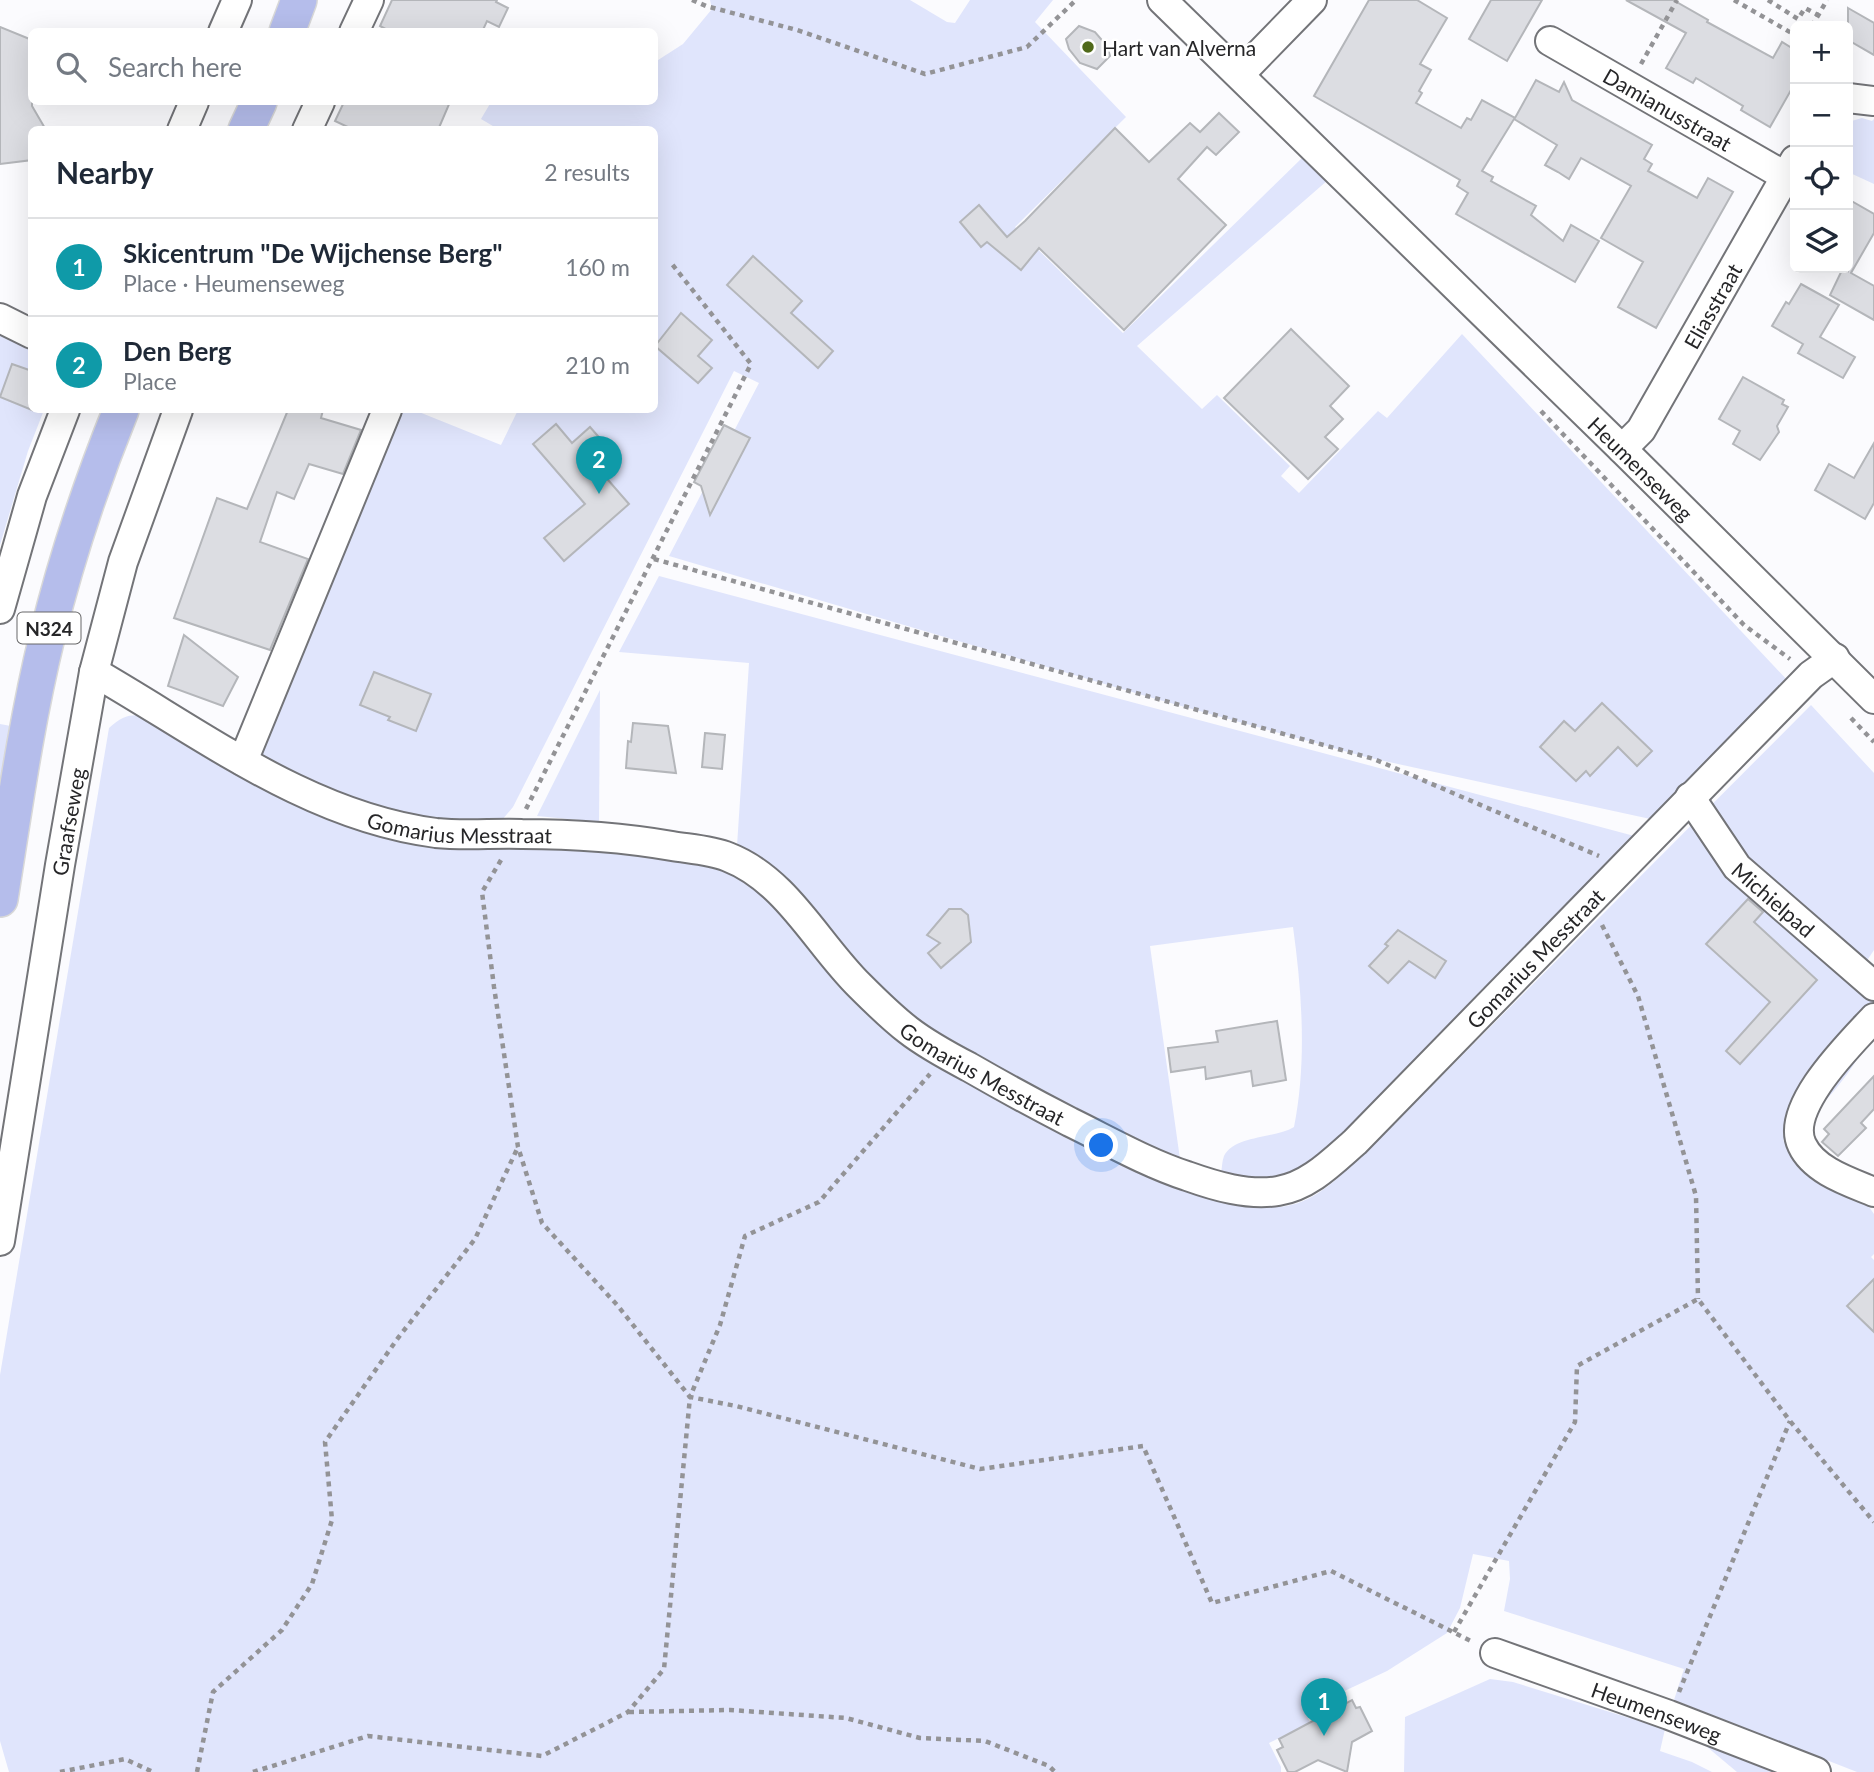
<!DOCTYPE html>
<html lang="en">
<head>
<meta charset="utf-8">
<style>
	:root { --surface:#fff; --page:#f6f6f7; --text:#1f2937; --muted:#747a83; --line:#e0e1e3; --accent:#d93025 }
	body { margin:0; font-family:Lato,sans-serif; background:var(--page); color:var(--text) }
	.controls { position:absolute; right:21px; top:21px; display:grid; overflow:hidden; border-radius:10px; box-shadow:0 7px 28px #0002 }
	.controls button { width:63px; height:63px; display:grid; place-items:center; padding:0; border:0; border-bottom:2px solid var(--line); background:var(--surface); color:var(--text); font:35px sans-serif }
	.you { position:absolute; left:1102px; top:1146px; width:24px; height:24px; margin:-18px; border:5px solid #fff; border-radius:50%; background:#1a73e8; box-shadow:0 0 0 10px #1a73e833 }
	.badge { display:grid; place-items:center; width:46px; height:46px; border-radius:50%; background:var(--accent); color:#fff; font-size:23px; font-weight:700 }
	.pin { position:absolute; translate:-50% -58px; filter:drop-shadow(0 2px 4px #0008) }
	.pin::after { content:''; position:absolute; top:37px; width:24px; height:21px; background:inherit; clip-path:polygon(0 0,100% 0,50% 100%) }
	.list { margin:0; padding:0; list-style:none }
	h2 { display:flex; justify-content:space-between; align-items:center; height:91px; margin:0; padding:0 28px; font-size:30px }
	h2 small { font-size:23px; font-weight:400; color:var(--muted) }
	.list li { display:grid; grid-template-columns:46px 1fr auto; gap:21px; align-items:center; box-sizing:border-box; height:98px; padding:0 28px; border-top:2px solid var(--line) }
	.list b { display:block; font-size:26px; white-space:nowrap }
	.list p { margin:0; font-size:23px; white-space:nowrap; color:var(--muted) }
	.list em { font-size:23px; font-style:normal; color:var(--muted) }
	.icon { flex:none; width:38px; height:38px; fill:none; stroke:currentColor; stroke-width:2; stroke-linecap:round; stroke-linejoin:round }
	.map { position:relative; flex:none; width:1874px; height:1772px; overflow:hidden }
	.search { position:absolute; background:var(--surface); box-shadow:0 7px 28px #0002; left:28px; top:28px; width:630px; height:77px; display:flex; align-items:center; gap:18px; box-sizing:border-box; padding:0 24px; border-radius:10px; color:var(--muted); font-size:26px }
	.panel { position:absolute; background:var(--surface); box-shadow:0 7px 28px #0002; left:28px; top:126px; width:630px; height:287px; border-radius:10px }
	.map>svg:first-child { display:block }
</style>
</head>
<body>
<div class="map">
<svg width="1874" height="1772" viewBox="0 0 1874 1772">
	<rect width="100%" height="100%" fill="#fbfbfe"/>
	<g fill="#e0e5fc">
		<path d="M710,0h200l37,22 8,1 15,-23h83l-18,22 91,95 -111,110 108,106 180,-176 25,23 -191,166 65,63 15,-14 73,71 -9,10 18,17 79,-82 9,7 75,-84 327,348 -134,138 -289,-63 -210,-58 -487,-143 90,-173 -25,-12 -221,436 -11,13c-20,1 -41,4 -60,2 -64,-7 -125,-34 -180,-66l1,-9 136,-337h15l87,35 17,-35h136v-280l-156,-1 -17,-10 10,-17h163l1,-40 28,-18 29,-35z"/>
		<polygon points="1862,118 1872,121 1874,119 1874,184 1848,172 1848,122"/>
		<polygon points="0,325 31,341 32,410 44,410 28,451 0,545"/>
		<path d="M659,576l979,261c-82,84 -163,169 -247,251 -27,26 -67,72 -102,85 -23,8 -45,4 -68,0 1,-5 1,-12 3,-17 11,-21 50,-17 70,-29 13,-64 8,-136 -1,-200l-143,19 30,213 -151,-72 -77,-44 -34,-22 -26,-20 -155,-155 12,-183 -130,-11z"/>
		<polygon points="600,690 599,822 537,816"/>
		<path d="M1811,705l63,68v177l-10,15c3,5 9,12 10,19 0,11 0,32 -1,43 -14,41 -56,87 -90,113l12,17 65,37 14,20v40l-3,3 3,3v512h-17l-183,-72 10,-31 -180,-58 6,-32 -1,-18 -36,-7 -13,54 -13,25 -60,38 -83,39 6,13 -41,20 12,24v5h-1272l-9,-31v-366l109,-647c14,-13 21,-14 39,-12l281,127 50,6 98,-2 57,4 77,13 30,12 21,15 85,98 383,213c19,3 41,8 61,3 32,-7 57,-38 81,-59z"/>
		<polygon points="0,724 11,726 0,798"/>
		<polygon points="1490,1679 1513,1682 1665,1729 1660,1751 1692,1762 1712,1772 1404,1772 1405,1717"/>
		<polygon points="1700,1741 1780,1772 1737,1772"/>
	</g>
	<g fill="#dcdde2" stroke="#b4b6ba" stroke-width="2">
		<polygon points="392,0 497,0 496,2 508,8 499,27 487,21 482,32 391,32 380,26"/>
		<polygon points="1369,0 1417,0 1447,18 1420,64 1431,70 1419,91 1422,93 1416,103 1461,128 1467,118 1471,120 1482,100 1515,118 1536,80 1559,92 1564,82 1572,100 1652,145 1644,159 1652,164 1648,171 1697,198 1708,178 1733,192 1656,328 1618,307 1643,262 1601,238 1631,186 1581,158 1569,179 1558,172 1545,165 1557,145 1514,119 1482,171 1493,177 1491,181 1536,206 1531,215 1563,241 1571,225 1599,241 1575,282 1456,214 1468,193 1457,186 1460,180 1314,96"/>
		<polygon points="1491,0 1542,0 1507,61 1469,39"/>
		<polygon points="1626,0 1673,0 1708,20 1707,22 1773,58 1782,42 1795,50 1795,83 1770,127 1741,110 1743,106 1696,78 1693,83 1666,68 1686,33"/>
		<polygon points="1848,8 1874,23 1874,55 1848,40"/>
		<polygon points="1079,26 1095,32 1107,46 1110,56 1097,69 1080,63 1069,49 1066,39"/>
		<polygon points="0,27 32,40 32,106 46,130 32,130 32,160 0,164"/>
		<polygon points="344,102 450,102 438,130 354,130 335,121"/>
		<polygon points="1219,113 1239,132 1216,155 1207,147 1178,179 1226,225 1124,330 1039,248 1021,270 987,242 981,247 960,222 979,205 1007,237 1025,221 1115,128 1149,162 1190,123 1200,132"/>
		<polygon points="1848,199 1874,214 1874,233 1851,273 1874,286 1874,320 1830,295 1843,268 1848,271"/>
		<polygon points="753,256 802,301 791,313 833,351 818,368 727,285"/>
		<polygon points="1801,284 1839,305 1820,337 1855,357 1843,378 1798,353 1803,344 1772,326 1786,302 1789,304"/>
		<polygon points="681,313 712,340 698,356 712,368 698,383 655,346"/>
		<polygon points="1291,329 1349,386 1330,406 1343,419 1325,437 1338,449 1308,479 1224,398"/>
		<polygon points="12,364 32,371 32,410 0,397"/>
		<polygon points="1743,377 1784,400 1782,404 1788,407 1777,426 1779,432 1760,460 1733,444 1740,431 1719,419"/>
		<polygon points="288,410 323,410 321,418 361,430 343,474 309,464 294,499 277,492 260,542 308,559 270,650 174,618 217,498 247,509"/>
		<polygon points="556,424 572,443 590,427 611,451 595,465 629,504 564,561 544,538 585,504 533,444"/>
		<polygon points="724,425 750,438 710,515 701,486 694,482"/>
		<polygon points="1874,443 1874,503 1865,519 1815,490 1829,464 1854,478"/>
		<polygon points="184,635 238,677 223,706 168,686"/>
		<polygon points="374,672 431,694 416,731 388,720 390,717 360,705"/>
		<polygon points="1602,703 1652,751 1637,766 1618,747 1590,776 1586,771 1576,781 1540,747 1564,721 1575,731"/>
		<polygon points="633,723 668,726 676,773 626,768 628,741 631,742"/>
		<polygon points="705,733 725,735 722,769 702,767"/>
		<polygon points="1748,899 1763,912 1754,922 1817,980 1740,1064 1726,1051 1770,1002 1706,944"/>
		<polygon points="949,909 961,909 968,915 971,942 941,968 928,953 940,943 927,935"/>
		<polygon points="1398,930 1446,961 1435,978 1409,961 1388,983 1369,966 1388,946 1385,944"/>
		<polygon points="1277,1021 1286,1080 1253,1086 1251,1071 1206,1079 1205,1067 1171,1072 1168,1048 1218,1042 1216,1031"/>
		<polygon points="1874,1076 1874,1109 1861,1123 1866,1128 1838,1156 1822,1142 1829,1134 1824,1129"/>
		<polygon points="1874,1279 1874,1332 1847,1306"/>
		<polygon points="1352,1700 1356,1708 1360,1707 1372,1731 1352,1742 1347,1772 1318,1760 1295,1772 1288,1772 1277,1750 1283,1747 1279,1739"/>
	</g>
	<g fill="none" stroke-linecap="round" stroke-linejoin="round">
		<g stroke="#737478" stroke-width="32">
			<g id="minor">
				<path id="s1" d="M1162,0l460,449 252,250"/>
				<polyline points="223,32 237,0"/>
				<polyline points="354,32 369,0"/>
				<path id="s2" d="M1550,41l235,135"/>
				<polyline points="1240,74 1312,0"/>
				<polyline points="1848,98 1874,101"/>
				<polyline points="182,130 194,102"/>
				<polyline points="307,130 320,102"/>
				<polyline points="0,318 32,334"/>
				<path id="s3" d="M1622,449l19,-19 154,-270"/>
				<polyline points="0,609 32,496 65,410"/>
				<path id="s4" d="M94,672c108,62 215,145 342,161 29,3 57,0 86,1 52,0 98,3 150,12 18,3 39,4 56,11 59,23 89,87 132,129 15,15 31,31 48,44 18,14 40,26 61,37 33,19 66,37 101,55 37,18 77,41 117,54 28,10 61,20 91,15 31,-5 54,-29 77,-49l456,-467 24,-17"/>
				<polyline points="243,761 387,410"/>
				<path id="s5" d="M1690,797l47,70 137,119"/>
				<path d="M1874,1018c-24,26 -90,90 -72,127 12,26 48,37 72,47"/>
				<path id="s6" d="M0,1241l60,-376 34,-193 29,-110 55,-152"/>
				<path id="s7" d="M1495,1653l174,62 147,57"/>
			</g>
		</g>
		<g stroke="#d8d8d8" stroke-width="38">
			<g id="major">
				<polyline points="287,32 299,0"/>
				<polyline points="246,130 259,102"/>
				<path d="M0,899c14,-88 26,-176 47,-262 19,-78 44,-153 74,-227"/>
			</g>
		</g>
		<g stroke="#939396" stroke-width="4.5" stroke-dasharray="5 5" stroke-linecap="butt">
			<polyline points="692,0 706,6 797,30 925,74 1027,47 1076,0"/>
			<polyline points="1734,0 1795,35"/>
			<polyline points="1768,0 1798,19 1805,8 1818,15"/>
			<polyline points="1812,26 1827,0"/>
			<polyline points="1641,64 1677,0"/>
			<polyline points="1541,411 1744,625 1790,659"/>
			<polyline points="654,559 1374,759 1599,856"/>
			<polyline points="1851,718 1874,742"/>
			<polyline points="526,809 751,364 672,264"/>
			<polyline points="501,860 482,892 494,987 518,1147 542,1223 618,1306 690,1397 720,1325 745,1236 819,1202 930,1074"/>
			<polyline points="1602,925 1638,996 1696,1196 1698,1299"/>
			<polyline points="1454,1632 1575,1422 1577,1366 1698,1299 1790,1421 1874,1522"/>
			<polyline points="1679,1692 1790,1421"/>
			<polyline points="629,1712 730,1710 846,1718 920,1738 985,1741 1049,1766 1055,1772"/>
			<polyline points="60,1772 125,1759 153,1772"/>
			<polyline points="197,1772 213,1692 282,1630 312,1584 332,1520 325,1442 398,1338 475,1239 518,1147"/>
			<polyline points="253,1772 368,1736 542,1756 628,1712 664,1669 690,1397 736,1406 980,1469 1143,1446 1212,1603 1331,1571 1473,1642"/>
		</g>
		<use href="#minor" stroke="#fff" stroke-width="28"/>
		<use href="#major" stroke="#b5bdeb" stroke-width="35"/>
	</g>
	<circle fill="#50691a" stroke="#fff" stroke-width="2.5" cx="1088" cy="47" r="7"/>
	<g text-anchor="middle" dominant-baseline="central" stroke-width="5" stroke-linejoin="round" paint-order="stroke">
		<rect fill="#fff" stroke="#676768" stroke-width="2" x="17.5" y="612.5" width="63" height="31" rx="5"/>
		<g font-size="19" font-weight="bold" fill="#262628">
			<text x="49" y="628">N324</text>
		</g>
		<g font-size="21" fill="#262628" stroke="#fff" text-anchor="start">
			<text x="1102" y="47">Hart van Alverna</text>
		</g>
		<g font-size="21" fill="#262628" stroke="#fff">
			<text stroke="none"><textPath href="#s2" startOffset="136">Damianusstraat</textPath></text>
			<text stroke="none"><textPath href="#s3" startOffset="170">Eliasstraat</textPath></text>
			<text stroke="none"><textPath href="#s1" startOffset="670">Heumenseweg</textPath></text>
			<text stroke="none"><textPath href="#s6" startOffset="425">Graafseweg</textPath></text>
			<text stroke="none"><textPath href="#s4" startOffset="404">Gomarius Messtraat</textPath></text>
			<text stroke="none"><textPath href="#s5" startOffset="133">Michielpad</textPath></text>
			<text stroke="none"><textPath href="#s4" startOffset="1685">Gomarius Messtraat</textPath></text>
			<text stroke="none"><textPath href="#s4" startOffset="1013">Gomarius Messtraat</textPath></text>
			<text stroke="none"><textPath href="#s7" startOffset="172">Heumenseweg</textPath></text>
		</g>
	</g>
</svg>
<div class="controls">
<button>+</button>
<button>−</button>
<button><svg class="icon" aria-label="locate" viewBox="0 0 24 24"><circle cx="12" cy="12" r="6"/><path d="M12 2v4M12 18v4M2 12h4M18 12h4"/></svg></button>
<button><svg class="icon" aria-label="layers" viewBox="0 0 24 24"><path d="M12 4l9 5-9 5-9-5zM3 14l9 5 9-5"/></svg></button>
</div>
<div class="you"></div>
<div class="pin badge" style="left:1324px;top:1736px;background:#0f9aa8">1</div>
<div class="pin badge" style="left:599px;top:494px;background:#0f9aa8">2</div>
<div class="search"><svg class="icon" aria-label="search" viewBox="0 0 24 24"><circle cx="10" cy="10" r="6"/><path d="M15 15l6 6"/></svg>Search here</div>
<section class="panel">
<h2>Nearby<small>2 results</small></h2>
<ul class="list">
<li><span class="badge" style="background:#0f9aa8">1</span><div><b>Skicentrum &quot;De Wijchense Berg&quot;</b><p>Place · Heumenseweg</p></div><em>160 m</em></li>
<li><span class="badge" style="background:#0f9aa8">2</span><div><b>Den Berg</b><p>Place</p></div><em>210 m</em></li>
</ul>
</section>
</div>
</body>
</html>
